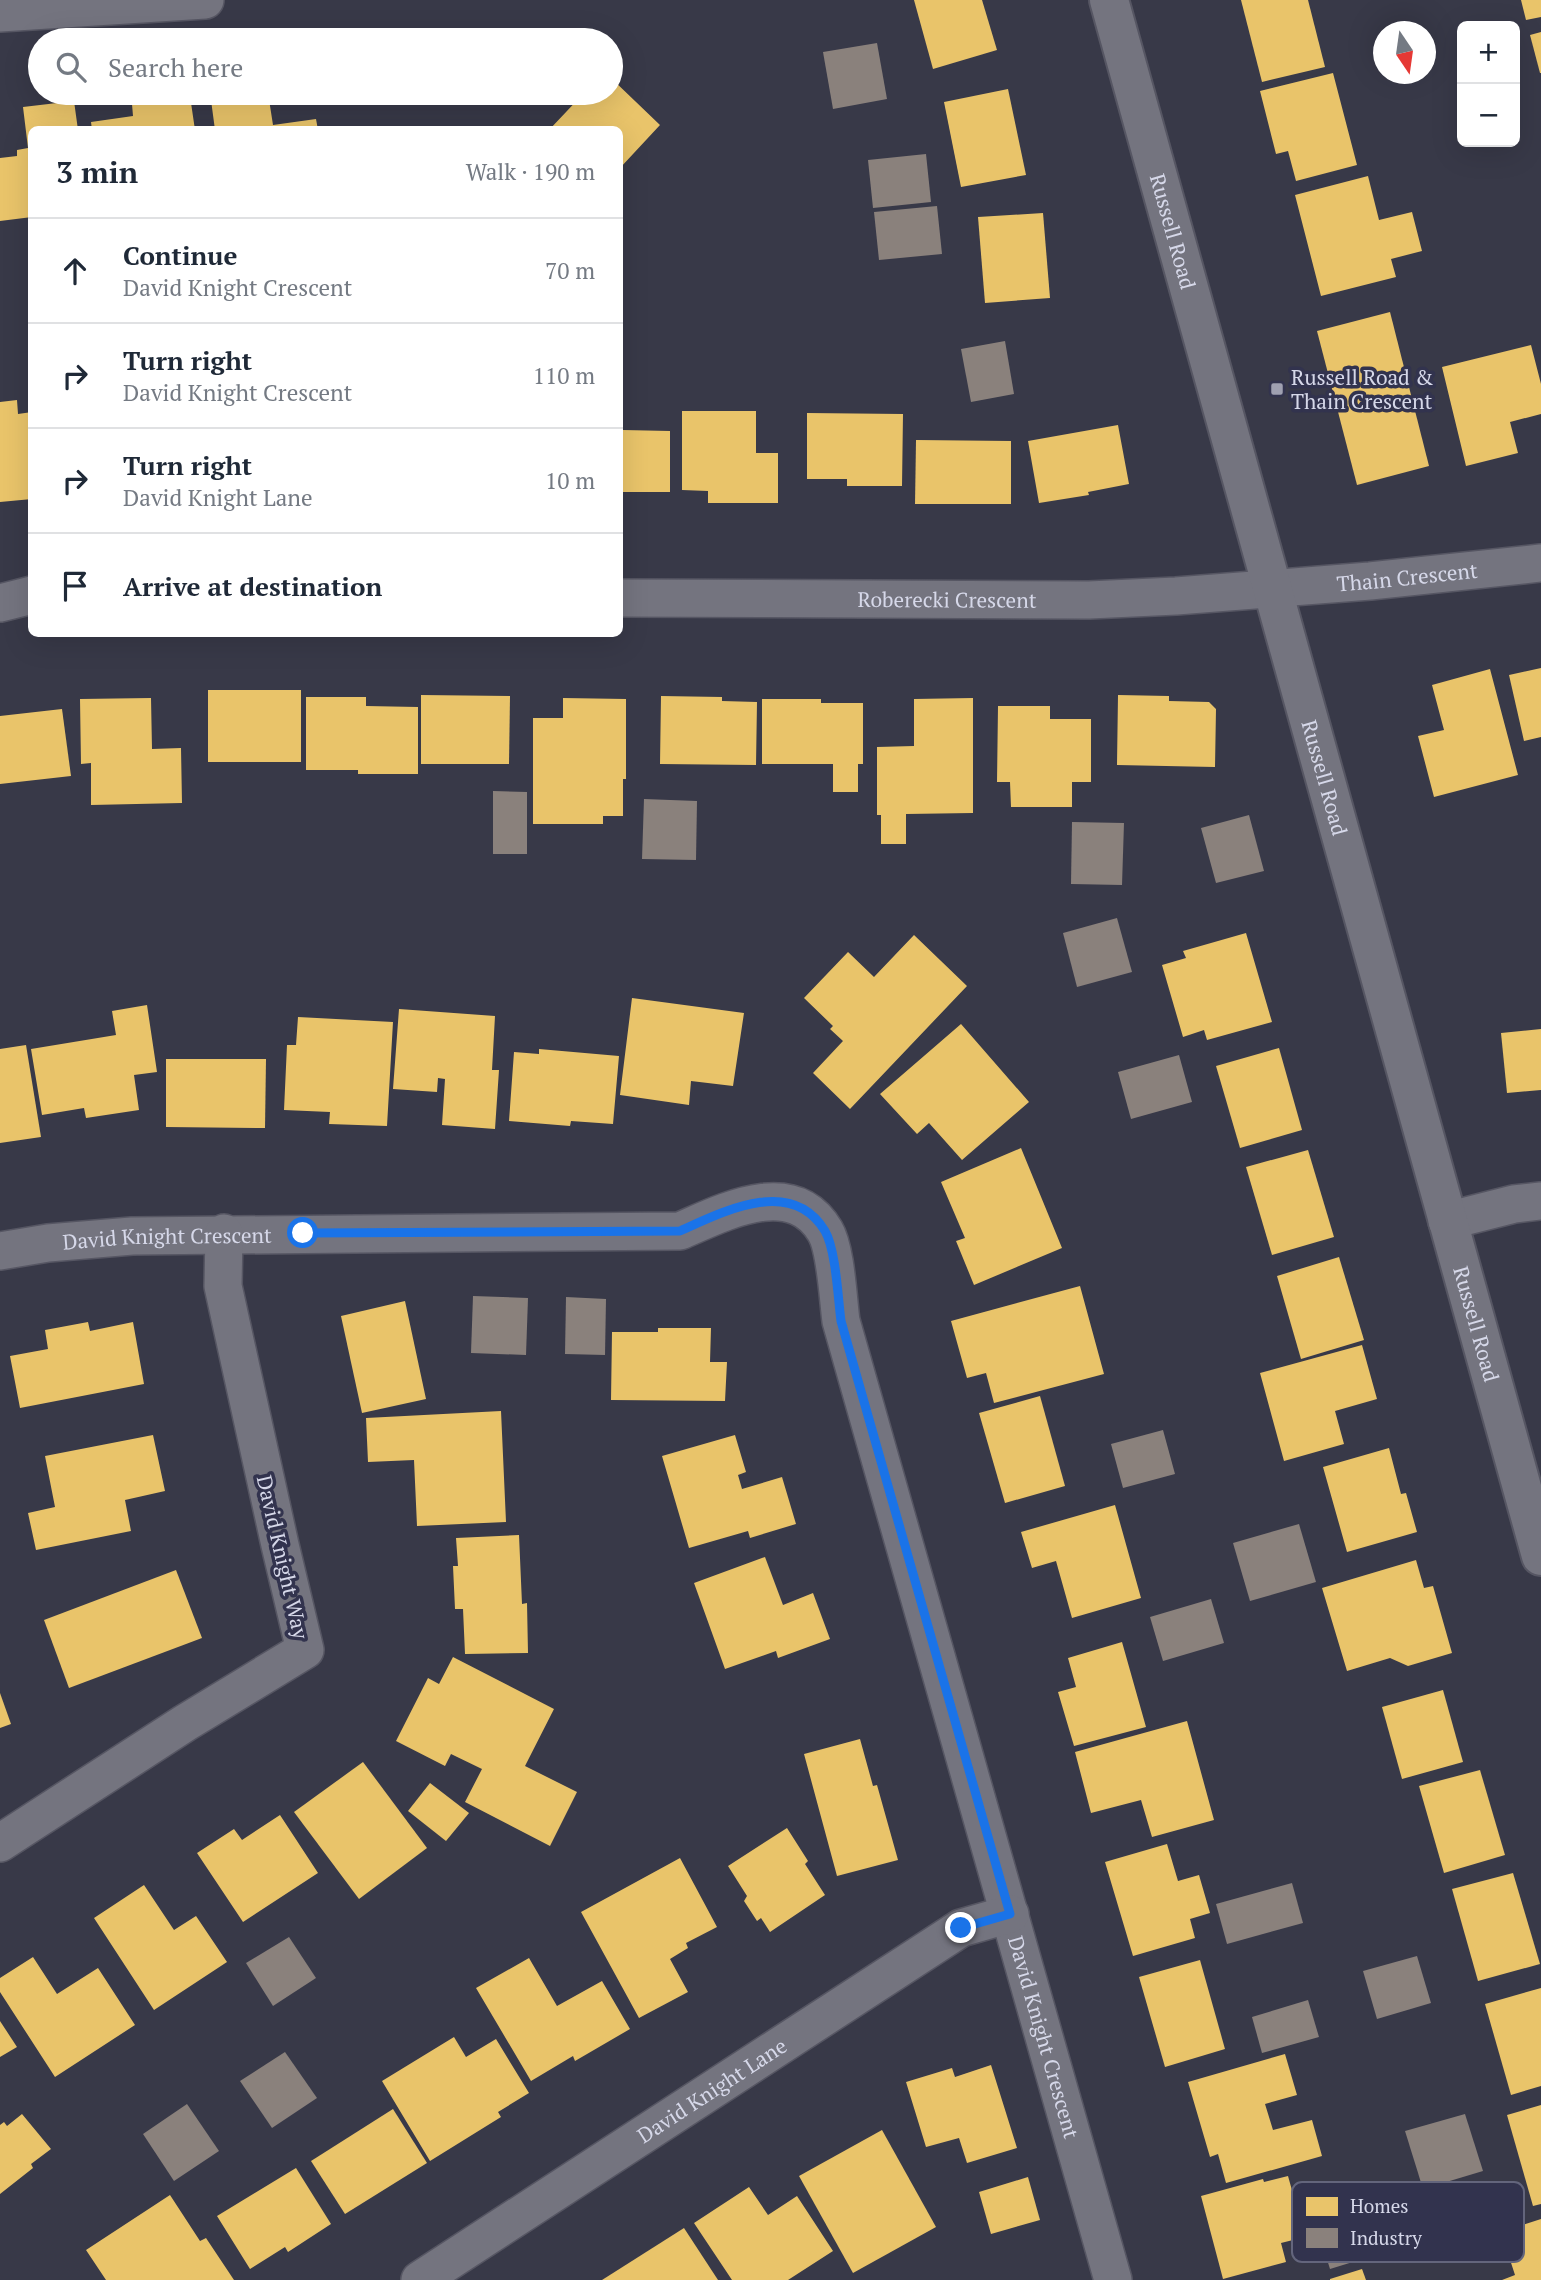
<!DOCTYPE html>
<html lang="en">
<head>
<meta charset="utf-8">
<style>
	:root { --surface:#fff; --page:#f2f2f3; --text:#1f2937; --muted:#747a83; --line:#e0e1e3 }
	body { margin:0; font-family:"PT Serif",serif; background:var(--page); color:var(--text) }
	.controls { position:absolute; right:21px; top:21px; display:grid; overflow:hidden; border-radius:10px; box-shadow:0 7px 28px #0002 }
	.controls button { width:63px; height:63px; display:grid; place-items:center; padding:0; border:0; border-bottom:2px solid var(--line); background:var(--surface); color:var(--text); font:35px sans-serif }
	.compass { position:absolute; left:1373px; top:21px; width:63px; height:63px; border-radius:50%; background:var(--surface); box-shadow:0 7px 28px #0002; rotate:167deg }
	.stop { position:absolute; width:21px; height:21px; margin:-16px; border:5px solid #1a73e8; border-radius:50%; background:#fff }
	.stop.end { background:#1a73e8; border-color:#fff; box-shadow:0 2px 7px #0008 }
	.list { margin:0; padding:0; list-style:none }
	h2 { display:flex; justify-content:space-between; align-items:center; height:91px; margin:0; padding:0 28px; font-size:30px }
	h2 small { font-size:23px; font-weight:400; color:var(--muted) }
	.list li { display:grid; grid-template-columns:46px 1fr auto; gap:21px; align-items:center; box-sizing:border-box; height:105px; padding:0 28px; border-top:2px solid var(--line) }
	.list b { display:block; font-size:26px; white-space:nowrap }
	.list p { margin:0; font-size:23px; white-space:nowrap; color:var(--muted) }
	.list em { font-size:23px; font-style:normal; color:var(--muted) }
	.icon { flex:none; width:38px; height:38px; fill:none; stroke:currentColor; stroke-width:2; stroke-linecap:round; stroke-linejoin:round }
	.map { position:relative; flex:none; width:1541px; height:2280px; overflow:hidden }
	.search { position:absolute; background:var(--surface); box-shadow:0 7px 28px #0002; left:28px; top:28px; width:595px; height:77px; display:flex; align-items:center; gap:18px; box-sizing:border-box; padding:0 24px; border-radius:38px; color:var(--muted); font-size:26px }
	.panel { position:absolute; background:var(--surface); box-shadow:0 7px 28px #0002; left:28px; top:126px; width:595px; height:511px; border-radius:10px }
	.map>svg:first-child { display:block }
</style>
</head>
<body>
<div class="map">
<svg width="1541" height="2280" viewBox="0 0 1541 2280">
	<rect width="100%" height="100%" fill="#383948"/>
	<g fill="#e9c46a">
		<polygon points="914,0 982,0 997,50 933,69"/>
		<polygon points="1241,0 1308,0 1325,67 1262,82"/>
		<polygon points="1521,0 1541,0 1541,17 1526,20"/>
		<polygon points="1541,32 1541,73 1540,73 1530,35"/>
		<polygon points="1333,73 1357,165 1296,181 1288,151 1276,154 1260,91"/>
		<polygon points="611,78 660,125 620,168 620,130 549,130 584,93 611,93"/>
		<polygon points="1008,89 1026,175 961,187 944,102"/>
		<polygon points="262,93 268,93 273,125 316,119 318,130 215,130 211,100"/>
		<polygon points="190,96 195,130 92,130 91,122 133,116 132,104"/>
		<polygon points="74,101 78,130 32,130 32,217 0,221 0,158 17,156 17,150 28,148 23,107"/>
		<polygon points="1368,176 1379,220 1412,212 1422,251 1391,259 1396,277 1321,296 1295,195"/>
		<polygon points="1043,213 1050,298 985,303 978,217"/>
		<polygon points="1390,312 1429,466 1357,485 1317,331"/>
		<polygon points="1531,345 1541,384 1541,414 1510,422 1518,453 1466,466 1442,367"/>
		<polygon points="17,400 18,414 32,412 32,499 0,502 0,402"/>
		<polygon points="682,411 756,411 756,453 778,453 778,503 708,503 708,491 682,490"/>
		<polygon points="807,413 903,414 902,486 847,486 847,479 807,479"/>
		<polygon points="1118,425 1129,484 1088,492 1089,495 1039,503 1028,441"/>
		<polygon points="620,426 623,426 623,430 670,431 670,492 622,492 622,486 620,486"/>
		<polygon points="916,440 1011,441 1011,504 915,504"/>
		<polygon points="1541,668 1541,737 1524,741 1509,675"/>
		<polygon points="1490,669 1518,775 1434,797 1418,736 1444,730 1432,685"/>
		<rect x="208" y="690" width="93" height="72"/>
		<polygon points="421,695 510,696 509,764 421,764"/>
		<polygon points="1118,695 1169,696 1169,701 1209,702 1216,709 1215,767 1117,765"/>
		<polygon points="661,696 722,697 722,701 757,702 756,765 660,764"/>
		<polygon points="306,697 366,697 366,706 418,707 418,774 358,774 358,770 306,770"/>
		<polygon points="151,698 152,749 181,748 182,803 91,805 91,763 81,764 80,699"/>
		<polygon points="563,698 626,699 626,779 623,779 623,816 603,816 603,824 533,824 533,718 563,718"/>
		<polygon points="973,698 973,813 906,814 906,844 881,844 881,815 877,815 877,747 914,746 914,699"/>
		<polygon points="762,699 821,699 821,703 863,703 863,764 858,764 858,792 833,792 833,764 762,764"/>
		<polygon points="998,706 1050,706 1050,719 1091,719 1091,782 1072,782 1072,807 1011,807 1010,782 997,782"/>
		<polygon points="62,709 71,776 0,784 0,716"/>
		<polygon points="1246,933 1272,1022 1207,1040 1204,1030 1183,1037 1162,965 1186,958 1183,951"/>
		<polygon points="914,935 967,986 850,1109 813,1073 843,1041 830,1029 833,1026 804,998 848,952 874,977"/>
		<polygon points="632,998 744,1013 733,1086 691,1081 689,1105 620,1095"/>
		<polygon points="147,1005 157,1072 134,1075 139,1110 86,1118 84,1108 42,1115 31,1049 116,1035 112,1011"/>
		<polygon points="399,1009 495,1016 492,1070 499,1070 495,1129 442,1125 445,1079 438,1078 437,1092 393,1089"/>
		<polygon points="298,1017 393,1022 387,1126 329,1124 330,1112 284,1110 287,1045 296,1045"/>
		<polygon points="961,1024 1029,1102 962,1160 929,1123 917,1134 880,1094"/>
		<polygon points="1541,1029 1541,1090 1507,1093 1501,1033"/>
		<polygon points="26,1045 41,1137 0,1143 0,1049"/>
		<polygon points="1279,1048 1302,1130 1240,1148 1216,1066"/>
		<polygon points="539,1049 619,1056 613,1124 571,1121 570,1126 509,1121 514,1052 539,1054"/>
		<polygon points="166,1059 266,1059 265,1128 166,1127"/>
		<polygon points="1021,1148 1062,1248 974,1285 956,1241 965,1238 941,1182"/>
		<polygon points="1308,1150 1334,1237 1272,1255 1246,1167"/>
		<polygon points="1339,1257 1364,1340 1301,1359 1277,1276"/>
		<polygon points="1080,1286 1104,1374 994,1403 986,1373 967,1378 951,1321"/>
		<polygon points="405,1301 426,1399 362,1413 341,1316"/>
		<polygon points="88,1322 90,1331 133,1322 144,1384 20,1408 10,1356 48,1349 45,1330"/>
		<polygon points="658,1328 711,1328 710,1362 727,1362 725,1401 611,1400 612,1332 658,1332"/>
		<polygon points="1362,1345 1377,1399 1335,1411 1344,1444 1284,1461 1260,1373"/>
		<polygon points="1040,1396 1065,1486 1005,1503 979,1413"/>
		<polygon points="501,1411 506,1522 417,1526 414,1460 368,1462 366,1418"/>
		<polygon points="153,1435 165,1491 125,1500 131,1531 36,1550 28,1513 55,1507 45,1456"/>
		<polygon points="735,1435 746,1472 738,1475 742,1489 782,1477 796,1524 750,1538 748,1531 689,1548 662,1456"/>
		<polygon points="1389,1448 1401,1494 1406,1493 1417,1532 1347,1552 1323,1467"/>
		<polygon points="1115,1505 1141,1598 1072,1618 1056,1561 1032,1568 1021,1532"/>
		<polygon points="519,1535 522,1604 527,1603 528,1653 465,1654 463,1609 455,1609 453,1566 458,1566 456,1538"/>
		<polygon points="765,1557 783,1605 813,1593 830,1639 778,1658 776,1651 725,1669 694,1583"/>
		<polygon points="1416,1560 1424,1588 1433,1586 1452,1653 1408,1666 1390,1658 1347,1671 1322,1588"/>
		<polygon points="176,1570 202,1638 69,1688 44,1620"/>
		<polygon points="1122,1642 1146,1727 1074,1746 1058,1692 1076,1687 1068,1658"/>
		<polygon points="453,1657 554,1709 525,1766 577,1792 550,1846 465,1802 482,1769 451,1754 445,1766 396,1741 428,1678 439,1684"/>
		<polygon points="1443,1690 1463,1762 1402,1779 1382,1707"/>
		<polygon points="0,1693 11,1724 0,1728"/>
		<polygon points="1187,1721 1214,1820 1152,1837 1141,1800 1091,1813 1075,1752"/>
		<polygon points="860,1739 873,1786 877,1785 898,1860 837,1876 804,1754"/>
		<polygon points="363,1762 427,1848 359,1899 294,1812"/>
		<polygon points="1480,1770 1505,1855 1444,1873 1419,1786"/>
		<polygon points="430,1783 469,1813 446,1841 408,1811"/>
		<polygon points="280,1815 318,1873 243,1922 197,1853 234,1829 242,1840"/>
		<polygon points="787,1828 808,1861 805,1864 825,1895 770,1932 761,1918 757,1921 744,1901 747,1896 728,1866"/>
		<polygon points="1167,1844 1178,1881 1199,1875 1210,1913 1190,1919 1195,1938 1133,1956 1105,1862"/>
		<polygon points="680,1858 717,1927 686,1943 688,1948 670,1959 688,1992 639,2018 581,1912"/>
		<polygon points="1513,1873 1540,1964 1478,1981 1452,1889"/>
		<polygon points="144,1885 174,1930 196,1916 227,1962 154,2010 94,1918"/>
		<polygon points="33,1957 57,1994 98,1968 135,2025 55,2077 0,1992 0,1978"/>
		<polygon points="529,1958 557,2006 602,1981 630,2029 575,2061 573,2056 531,2081 476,1988"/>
		<polygon points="1200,1960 1225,2049 1165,2067 1139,1977"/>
		<polygon points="1541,1988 1541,2086 1511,2095 1485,2004"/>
		<polygon points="0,2021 17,2047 0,2057"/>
		<polygon points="454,2037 466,2057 496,2039 529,2093 498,2112 501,2117 430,2161 382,2081"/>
		<polygon points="1285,2054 1297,2095 1265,2104 1273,2130 1312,2120 1322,2156 1226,2183 1218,2154 1210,2157 1188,2082"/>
		<polygon points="991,2065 1017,2148 967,2163 959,2138 926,2147 906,2082 952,2068 955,2077"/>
		<polygon points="1541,2105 1541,2204 1533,2206 1507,2115"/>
		<polygon points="393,2109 427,2163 345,2214 311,2161"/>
		<polygon points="22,2114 51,2149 31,2164 33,2168 0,2194 0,2125 4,2122 7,2126"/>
		<polygon points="882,2130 936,2227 853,2273 799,2176"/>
		<polygon points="296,2168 331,2224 288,2252 285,2247 250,2269 217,2216"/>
		<polygon points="1288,2176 1305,2237 1281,2243 1286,2262 1223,2279 1201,2196 1263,2179 1264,2182"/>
		<polygon points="1028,2177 1040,2220 991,2234 979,2192"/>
		<polygon points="749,2187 768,2215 797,2196 833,2251 788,2280 732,2280 694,2223"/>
		<polygon points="170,2195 200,2241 206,2238 234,2280 106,2280 86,2250"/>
		<polygon points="1541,2219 1541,2280 1502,2280 1515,2275 1501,2232"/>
		<polygon points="684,2228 718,2280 602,2280"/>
		<polygon points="1362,2269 1366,2280 1330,2280 1330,2279"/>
	</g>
	<g fill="#8a817c">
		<polygon points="877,43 887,99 833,109 823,52"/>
		<polygon points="926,154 931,202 873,208 868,160"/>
		<polygon points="937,206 942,254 879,260 874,212"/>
		<polygon points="1005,341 1014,394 971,402 961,349"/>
		<polygon points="493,791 527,792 527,854 493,854"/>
		<polygon points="644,799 697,801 696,860 642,859"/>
		<polygon points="1249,815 1264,871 1216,883 1201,828"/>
		<polygon points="1072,822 1124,823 1122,885 1071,884"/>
		<polygon points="1117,918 1132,972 1077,987 1063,933"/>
		<polygon points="1179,1055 1192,1102 1131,1119 1118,1072"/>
		<polygon points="473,1296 528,1298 526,1355 471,1353"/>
		<polygon points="566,1297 606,1299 605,1355 565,1354"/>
		<polygon points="1163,1430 1175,1474 1123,1488 1111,1444"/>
		<polygon points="1299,1524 1316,1582 1250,1601 1233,1543"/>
		<polygon points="1211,1599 1224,1643 1163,1661 1150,1617"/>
		<polygon points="1292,1883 1303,1923 1227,1944 1216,1904"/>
		<polygon points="289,1937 316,1978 273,2006 246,1963"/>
		<polygon points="1417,1956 1431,2003 1377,2019 1363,1971"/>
		<polygon points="1308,2000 1319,2037 1262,2053 1252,2017"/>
		<polygon points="285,2052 317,2098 272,2128 240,2081"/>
		<polygon points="187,2104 219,2151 174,2181 143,2134"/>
		<polygon points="1465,2114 1483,2171 1423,2189 1405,2131"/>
		<polygon points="1366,2201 1382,2253 1330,2269 1314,2217"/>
	</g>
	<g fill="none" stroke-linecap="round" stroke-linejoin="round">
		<g stroke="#565663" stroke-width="40">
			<g id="minor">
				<polyline points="0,13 205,0"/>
				<path id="s1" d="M620,598l469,2 87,-4 194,-15 171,-18"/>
				<polyline points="0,603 32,595"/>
				<polyline points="1447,1221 1514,1204 1541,1201"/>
				<path id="s2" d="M0,1251l48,-8 84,-7 548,-5c44,-19 112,-55 145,0 11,18 13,68 16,90l272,959"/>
				<polyline points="0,1843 185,1723 305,1650 280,1545 223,1286 224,1233"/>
				<path id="s3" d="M420,2280l541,-352 49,-14"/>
			</g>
		</g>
		<g stroke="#565663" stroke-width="42">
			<g id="tertiary">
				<path id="s4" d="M1109,0l432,1556"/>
			</g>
		</g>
		<use href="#minor" stroke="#74747f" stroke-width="37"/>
		<use href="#tertiary" stroke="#74747f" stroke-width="38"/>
	</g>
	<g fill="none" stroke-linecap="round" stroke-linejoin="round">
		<path stroke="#1a73e8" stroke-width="9" d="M303,1233l377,-2c44,-20 112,-55 145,0 11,19 13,68 16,90l169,593 -49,14"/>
	</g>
	<rect fill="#9fa0b1" stroke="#32334e" stroke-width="2.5" x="1270" y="382" width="14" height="14" rx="3.5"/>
	<g text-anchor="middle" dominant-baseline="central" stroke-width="7" stroke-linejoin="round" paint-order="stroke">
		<g font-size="21" fill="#d6d8e9" stroke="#32334e">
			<text stroke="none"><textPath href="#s4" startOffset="240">Russell Road</textPath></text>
			<text stroke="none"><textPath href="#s1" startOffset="788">Thain Crescent</textPath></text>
			<text stroke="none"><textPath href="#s1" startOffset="327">Roberecki Crescent</textPath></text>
			<text stroke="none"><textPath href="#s4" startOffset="807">Russell Road</textPath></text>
			<text stroke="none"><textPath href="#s2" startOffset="168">David Knight Crescent</textPath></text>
			<text stroke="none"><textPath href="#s4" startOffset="1374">Russell Road</textPath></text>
			<text transform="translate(283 1557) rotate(77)">David Knight Way</text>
			<text stroke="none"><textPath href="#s2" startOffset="1678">David Knight Crescent</textPath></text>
			<text stroke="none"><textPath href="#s3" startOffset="348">David Knight Lane</textPath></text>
		</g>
		<g font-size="21" fill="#d6d8e9" stroke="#32334e" text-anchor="start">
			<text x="1291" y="377">Russell Road &amp;<tspan x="1291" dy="24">Thain Crescent</tspan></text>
		</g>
	</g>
	<rect x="1292" y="2182" width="232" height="80" rx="10" fill="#32334e" stroke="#63657c" stroke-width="2"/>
	<rect x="1306" y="2197" width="32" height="19" fill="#e9c46a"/>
	<rect x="1306" y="2228" width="32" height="20" fill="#8a817c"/>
	<g font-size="19" fill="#d6d8e9">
		<text x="1350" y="2213">Homes</text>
		<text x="1350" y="2245">Industry</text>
	</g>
</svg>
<div class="controls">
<button>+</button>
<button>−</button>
</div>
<svg class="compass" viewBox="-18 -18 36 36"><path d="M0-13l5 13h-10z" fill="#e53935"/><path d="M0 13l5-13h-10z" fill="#747a83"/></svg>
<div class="stop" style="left:303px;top:1233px"></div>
<div class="stop end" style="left:961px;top:1928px"></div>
<div class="search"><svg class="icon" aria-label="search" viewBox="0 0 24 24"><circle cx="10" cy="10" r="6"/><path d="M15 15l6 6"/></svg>Search here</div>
<section class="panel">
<h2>3 min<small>Walk · 190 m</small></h2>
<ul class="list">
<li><svg class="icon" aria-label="ahead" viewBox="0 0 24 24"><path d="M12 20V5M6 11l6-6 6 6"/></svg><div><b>Continue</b><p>David Knight Crescent</p></div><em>70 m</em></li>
<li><svg class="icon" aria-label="right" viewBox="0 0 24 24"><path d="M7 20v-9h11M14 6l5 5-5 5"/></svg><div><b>Turn right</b><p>David Knight Crescent</p></div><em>110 m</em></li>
<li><svg class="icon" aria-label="right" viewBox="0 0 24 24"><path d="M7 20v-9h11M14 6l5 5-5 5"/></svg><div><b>Turn right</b><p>David Knight Lane</p></div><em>10 m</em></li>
<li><svg class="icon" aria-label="arrive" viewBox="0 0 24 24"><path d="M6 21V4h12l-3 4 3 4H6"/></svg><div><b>Arrive at destination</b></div></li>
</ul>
</section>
</div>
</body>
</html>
